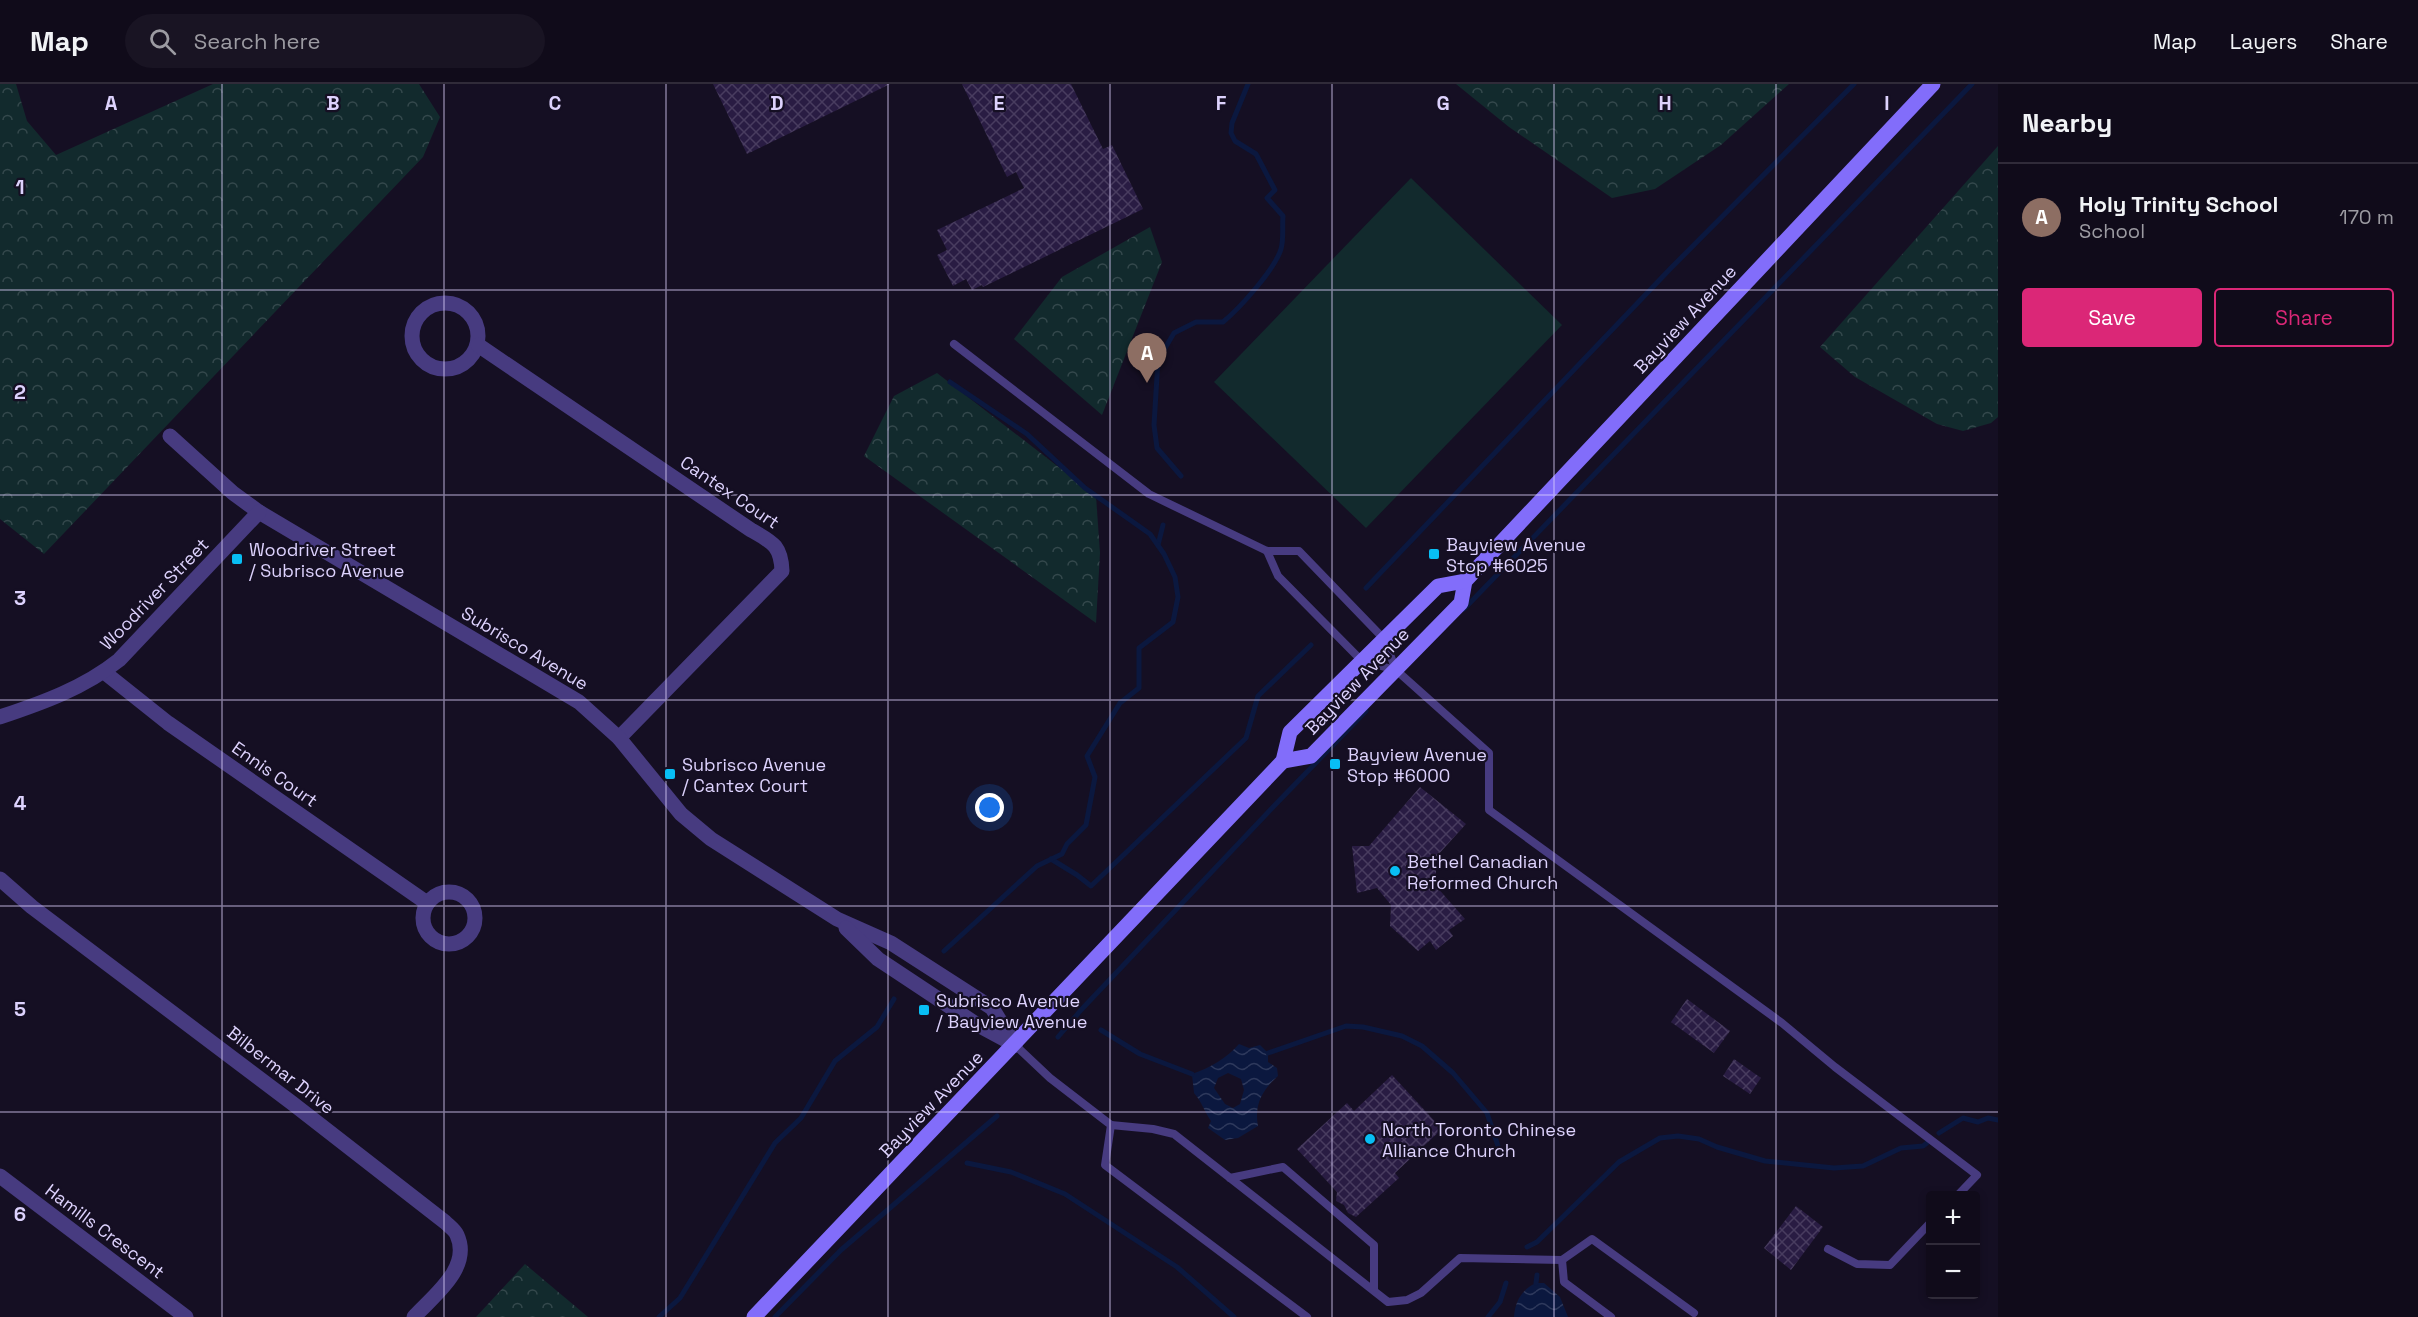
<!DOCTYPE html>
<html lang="en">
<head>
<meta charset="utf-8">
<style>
	:root { --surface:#100b1a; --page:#191423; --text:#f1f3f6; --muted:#9c9ba2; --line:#302b39; --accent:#db2777 }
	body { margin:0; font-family:"Space Grotesk",sans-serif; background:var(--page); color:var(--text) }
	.controls { position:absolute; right:18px; bottom:18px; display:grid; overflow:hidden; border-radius:6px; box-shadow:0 3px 9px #0003 }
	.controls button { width:54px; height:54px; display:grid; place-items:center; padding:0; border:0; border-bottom:2px solid var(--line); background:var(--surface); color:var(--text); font:30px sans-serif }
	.you { position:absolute; left:990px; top:724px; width:21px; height:21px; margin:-15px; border:4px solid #fff; border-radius:50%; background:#1a73e8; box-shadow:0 0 0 9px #1a73e833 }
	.badge { display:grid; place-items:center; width:39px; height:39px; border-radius:50%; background:var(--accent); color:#fff; font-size:20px; font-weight:700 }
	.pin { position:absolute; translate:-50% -50px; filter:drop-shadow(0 2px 3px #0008) }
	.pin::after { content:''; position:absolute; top:32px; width:21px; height:18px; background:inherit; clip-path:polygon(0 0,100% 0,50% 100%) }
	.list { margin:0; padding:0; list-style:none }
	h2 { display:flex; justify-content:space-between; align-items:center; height:78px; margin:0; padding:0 24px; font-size:26px }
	h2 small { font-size:20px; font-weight:400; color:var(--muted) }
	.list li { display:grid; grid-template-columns:39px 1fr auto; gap:18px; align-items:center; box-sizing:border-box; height:108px; padding:0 24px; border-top:2px solid var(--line) }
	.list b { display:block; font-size:22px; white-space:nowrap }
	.list p { margin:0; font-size:20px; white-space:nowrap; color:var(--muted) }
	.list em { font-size:20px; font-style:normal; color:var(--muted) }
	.actions { display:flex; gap:12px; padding:18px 24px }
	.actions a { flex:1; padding:14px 0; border:2px solid var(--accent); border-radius:6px; text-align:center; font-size:21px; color:var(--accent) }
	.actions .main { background:var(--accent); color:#fff }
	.icon { flex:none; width:33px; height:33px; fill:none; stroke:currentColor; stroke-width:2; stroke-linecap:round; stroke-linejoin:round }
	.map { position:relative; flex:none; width:1998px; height:1233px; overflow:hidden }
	header { display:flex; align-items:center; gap:36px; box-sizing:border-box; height:84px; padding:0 30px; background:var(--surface); border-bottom:2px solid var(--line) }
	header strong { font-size:28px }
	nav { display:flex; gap:33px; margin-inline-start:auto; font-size:21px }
	.search { width:420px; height:54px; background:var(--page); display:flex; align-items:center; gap:15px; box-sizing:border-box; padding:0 21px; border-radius:33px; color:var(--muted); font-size:22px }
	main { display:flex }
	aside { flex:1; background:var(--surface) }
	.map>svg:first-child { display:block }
</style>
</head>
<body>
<header>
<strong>Map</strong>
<div class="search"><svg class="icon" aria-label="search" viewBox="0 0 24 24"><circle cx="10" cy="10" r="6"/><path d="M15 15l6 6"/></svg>Search here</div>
<nav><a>Map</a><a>Layers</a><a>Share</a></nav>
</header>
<main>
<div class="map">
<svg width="1998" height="1233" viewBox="0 0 1998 1233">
	<defs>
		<pattern id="forest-crowns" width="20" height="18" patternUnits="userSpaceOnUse" patternTransform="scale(1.5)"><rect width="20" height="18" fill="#122a2d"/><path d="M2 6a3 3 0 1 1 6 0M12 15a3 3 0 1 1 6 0" fill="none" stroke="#34484c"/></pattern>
		<pattern id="water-waves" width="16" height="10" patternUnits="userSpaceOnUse" patternTransform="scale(1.5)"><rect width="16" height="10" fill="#0b183f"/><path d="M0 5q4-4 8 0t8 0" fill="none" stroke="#2e395c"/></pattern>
		<pattern id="building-cross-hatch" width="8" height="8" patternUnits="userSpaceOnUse" patternTransform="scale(1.5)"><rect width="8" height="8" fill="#291c43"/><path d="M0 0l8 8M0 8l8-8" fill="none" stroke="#483c5f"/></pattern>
	</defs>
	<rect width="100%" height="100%" fill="#150f23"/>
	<polygon fill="#122a2d" points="1411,94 1562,241 1366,444 1214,298"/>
	<g fill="url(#forest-crowns)">
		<polygon points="0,0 16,0 27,37 56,71 213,0 419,0 440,33 423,73 44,470 0,435"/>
		<polygon points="1456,0 1789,0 1721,61 1655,105 1612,114 1509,43"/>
		<polygon points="1998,62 1998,333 1991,339 1963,347 1937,340 1855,293 1820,263"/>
		<polygon points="1150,143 1162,178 1102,331 1014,255 1062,193"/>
		<polygon points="937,289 1096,412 1100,469 1096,539 864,372 894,312"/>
		<polygon points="525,1180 588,1233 476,1233"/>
	</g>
	<g fill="url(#water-waves)" fill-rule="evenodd">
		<path d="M1239,960l10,4 11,-3 8,8v9l9,6 1,8c-16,14 -24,29 -20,50l-20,12 -13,2 -17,-12 3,-7c-7,-10 -9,-19 -17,-28l-2,-19c18,-6 35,-16 47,-30zM1228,989l13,6 3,11 -4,14 -7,4 -8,-4 -11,-16 4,-10z"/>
		<path d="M1536,1199h8l16,14 8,20h-54c1,-15 7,-27 22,-34z"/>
	</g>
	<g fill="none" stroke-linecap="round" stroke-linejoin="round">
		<g stroke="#0b183f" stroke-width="5">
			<path d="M1181,392l-24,-28 -3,-23 4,-65 16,-27 22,-11h27c17,-14 52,-53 58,-73 3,-10 1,-23 2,-33l-16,-18 8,-8 -19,-36 -21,-13 -4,-8 1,-10 16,-39"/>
			<polyline points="1158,461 1163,441"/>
			<polyline points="1366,504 1670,185 1854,0"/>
			<polyline points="1464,525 1972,0"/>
			<polyline points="1051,775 1077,791 1091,802 1246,654 1258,612 1311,561"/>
			<polyline points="944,867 1037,782 1062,770 1067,760 1086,741 1095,693 1087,672 1120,619 1139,604 1139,564 1173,538 1178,513 1175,493 1164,470 1150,450 1085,404 1027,350 950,298"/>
			<polyline points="1101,946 1140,970 1192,990"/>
			<polyline points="1058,953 1081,926 1274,722 1366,627"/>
			<polyline points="1268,969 1346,942 1363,943 1402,952 1422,962 1453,989 1487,1029 1498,1062"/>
			<polyline points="1939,1049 1963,1034 1978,1038 1988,1034 1998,1036"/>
			<polyline points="967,1079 1011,1088 1065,1110 1177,1183 1234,1233"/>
			<polyline points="1527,1163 1537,1158 1619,1078 1660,1054 1678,1052 1699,1055 1717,1063 1765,1077 1834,1084 1863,1082 1901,1064 1923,1062 1927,1059"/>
			<polyline points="1536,1199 1537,1191"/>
			<polyline points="659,1233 680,1214 775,1059 801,1034 835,977 877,943 894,915"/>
			<polyline points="775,1233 841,1166 997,1032"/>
			<polyline points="1488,1233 1500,1218 1506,1199"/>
		</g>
	</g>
	<g fill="url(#building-cross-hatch)">
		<polygon points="713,0 890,0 747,70"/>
		<polygon points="962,0 1071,0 1103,65 1112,61 1143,125 983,203 982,201 972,206 966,195 953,202 937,171 947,166 937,146 1024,104 1016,88 1007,93"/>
		<polygon points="1420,703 1466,740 1436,773 1436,802 1465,835 1449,846 1453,852 1436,866 1430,857 1418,867 1390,842 1391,821 1377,804 1357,809 1352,762 1369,762"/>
		<polygon points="1687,915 1730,947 1714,969 1671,938"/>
		<polygon points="1734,975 1761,994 1750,1010 1723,992"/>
		<polygon points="1392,991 1442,1045 1395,1089 1399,1094 1356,1133 1348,1129 1344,1121 1336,1117 1337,1108 1297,1065 1347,1019 1354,1027"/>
		<polygon points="1796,1122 1823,1143 1791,1186 1764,1164"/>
	</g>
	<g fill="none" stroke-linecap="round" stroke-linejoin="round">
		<g stroke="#473b80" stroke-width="8">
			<polyline points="954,260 1149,410 1267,467 1299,467 1384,555 1396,586"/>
			<polyline points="1267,467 1278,492 1362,577 1396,586 1489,669 1489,726 1782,939 1835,983 1977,1091 1957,1112"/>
			<polyline points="1015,961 1050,994 1111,1041 1105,1081 1307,1233"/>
			<polyline points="1111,1041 1153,1045 1174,1050 1388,1218 1407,1216 1421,1209 1460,1174 1562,1176 1592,1155 1694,1229"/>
			<polyline points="1230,1094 1283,1083 1374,1161 1374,1206"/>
			<polyline points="1828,1165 1857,1180 1890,1181 1930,1139"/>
			<polyline points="1562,1176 1564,1198 1611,1233"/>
		</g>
		<g stroke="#473b80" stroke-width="15">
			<circle cx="445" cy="252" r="33"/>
			<path d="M478,261l273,185c21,12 30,15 31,41l-163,167"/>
			<polyline points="170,352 233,409 259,428 579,618 619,654 681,730 711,755 837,835 891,859 992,924 1015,961"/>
			<polyline points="104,588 168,639 427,819"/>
			<path d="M0,633c42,-14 84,-29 119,-57l140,-148"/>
			<path d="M0,795l32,28 260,196 153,119c4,4 10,8 12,13 15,33 -24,61 -43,82"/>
			<circle cx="449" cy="834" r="26"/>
			<polyline points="846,844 878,875 976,940 1015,961"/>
			<polyline points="0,1092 186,1233"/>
		</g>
		<g stroke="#826dfa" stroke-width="15">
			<polyline points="1283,677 1311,672 1461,519 1465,497 1933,0"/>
			<polyline points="754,1233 1283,677 1290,648 1438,502 1465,497"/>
		</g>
	</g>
	<path fill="none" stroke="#ddd2fd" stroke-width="1.5" stroke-opacity="0.55" d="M222,0v1233M444,0v1233M666,0v1233M888,0v1233M1110,0v1233M1332,0v1233M1554,0v1233M1776,0v1233M0,206h1998M0,411h1998M0,616h1998M0,822h1998M0,1028h1998"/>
	<g fill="#08bef4" stroke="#150f23" stroke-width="2">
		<rect x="1428" y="464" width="12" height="12" rx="3"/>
		<rect x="231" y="469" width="12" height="12" rx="3"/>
		<rect x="1329" y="674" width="12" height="12" rx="3"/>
		<rect x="664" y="684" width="12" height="12" rx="3"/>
		<circle cx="1395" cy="787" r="6"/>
		<rect x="918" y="920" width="12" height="12" rx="3"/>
		<circle cx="1370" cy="1055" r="6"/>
	</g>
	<g text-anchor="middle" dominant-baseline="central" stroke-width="4.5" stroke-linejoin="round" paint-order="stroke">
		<g font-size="18" fill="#ddd2fd" stroke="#150f23">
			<text transform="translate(1685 235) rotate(-47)">Bayview Avenue</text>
			<text transform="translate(730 408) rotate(34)">Cantex Court</text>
			<text transform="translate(154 510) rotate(-46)">Woodriver Street</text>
			<text transform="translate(525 564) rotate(31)">Subrisco Avenue</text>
			<text transform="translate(1357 597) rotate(-46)">Bayview Avenue</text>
			<text transform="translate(275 690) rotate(35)">Ennis Court</text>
			<text transform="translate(281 986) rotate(38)">Bilbermar Drive</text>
			<text transform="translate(931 1020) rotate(-46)">Bayview Avenue</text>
			<text transform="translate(105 1147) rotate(37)">Hamills Crescent</text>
		</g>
		<g font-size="18" fill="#ddd2fd" stroke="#150f23" text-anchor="start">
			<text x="1446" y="460">Bayview Avenue<tspan x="1446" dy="21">Stop #6025</tspan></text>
			<text x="249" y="465">Woodriver Street<tspan x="249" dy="21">/ Subrisco Avenue</tspan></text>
			<text x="1347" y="670">Bayview Avenue<tspan x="1347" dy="21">Stop #6000</tspan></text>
			<text x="682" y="680">Subrisco Avenue<tspan x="682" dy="21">/ Cantex Court</tspan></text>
			<text x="1407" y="777">Bethel Canadian<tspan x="1407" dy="21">Reformed Church</tspan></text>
			<text x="936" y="916">Subrisco Avenue<tspan x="936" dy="21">/ Bayview Avenue</tspan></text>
			<text x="1382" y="1045">North Toronto Chinese<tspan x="1382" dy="21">Alliance Church</tspan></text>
		</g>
	</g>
	<g font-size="20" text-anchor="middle" font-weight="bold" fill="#ddd2fd" stroke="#150f23" stroke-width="4.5" stroke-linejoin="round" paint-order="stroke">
		<text x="111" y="26">A</text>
		<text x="333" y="26">B</text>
		<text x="555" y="26">C</text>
		<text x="777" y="26">D</text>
		<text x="999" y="26">E</text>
		<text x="1221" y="26">F</text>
		<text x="1443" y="26">G</text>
		<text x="1665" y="26">H</text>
		<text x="1887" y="26">I</text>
		<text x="20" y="110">1</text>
		<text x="20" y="315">2</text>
		<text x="20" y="521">3</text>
		<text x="20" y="726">4</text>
		<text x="20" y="932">5</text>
		<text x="20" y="1137">6</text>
	</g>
</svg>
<div class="controls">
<button>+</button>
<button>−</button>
</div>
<div class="you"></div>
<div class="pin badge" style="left:1147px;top:299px;background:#8d6e63">A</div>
</div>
<aside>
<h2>Nearby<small></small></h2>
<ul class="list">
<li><span class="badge" style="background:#8d6e63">A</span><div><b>Holy Trinity School</b><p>School</p></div><em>170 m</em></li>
</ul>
<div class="actions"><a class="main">Save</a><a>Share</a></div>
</aside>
</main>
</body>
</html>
